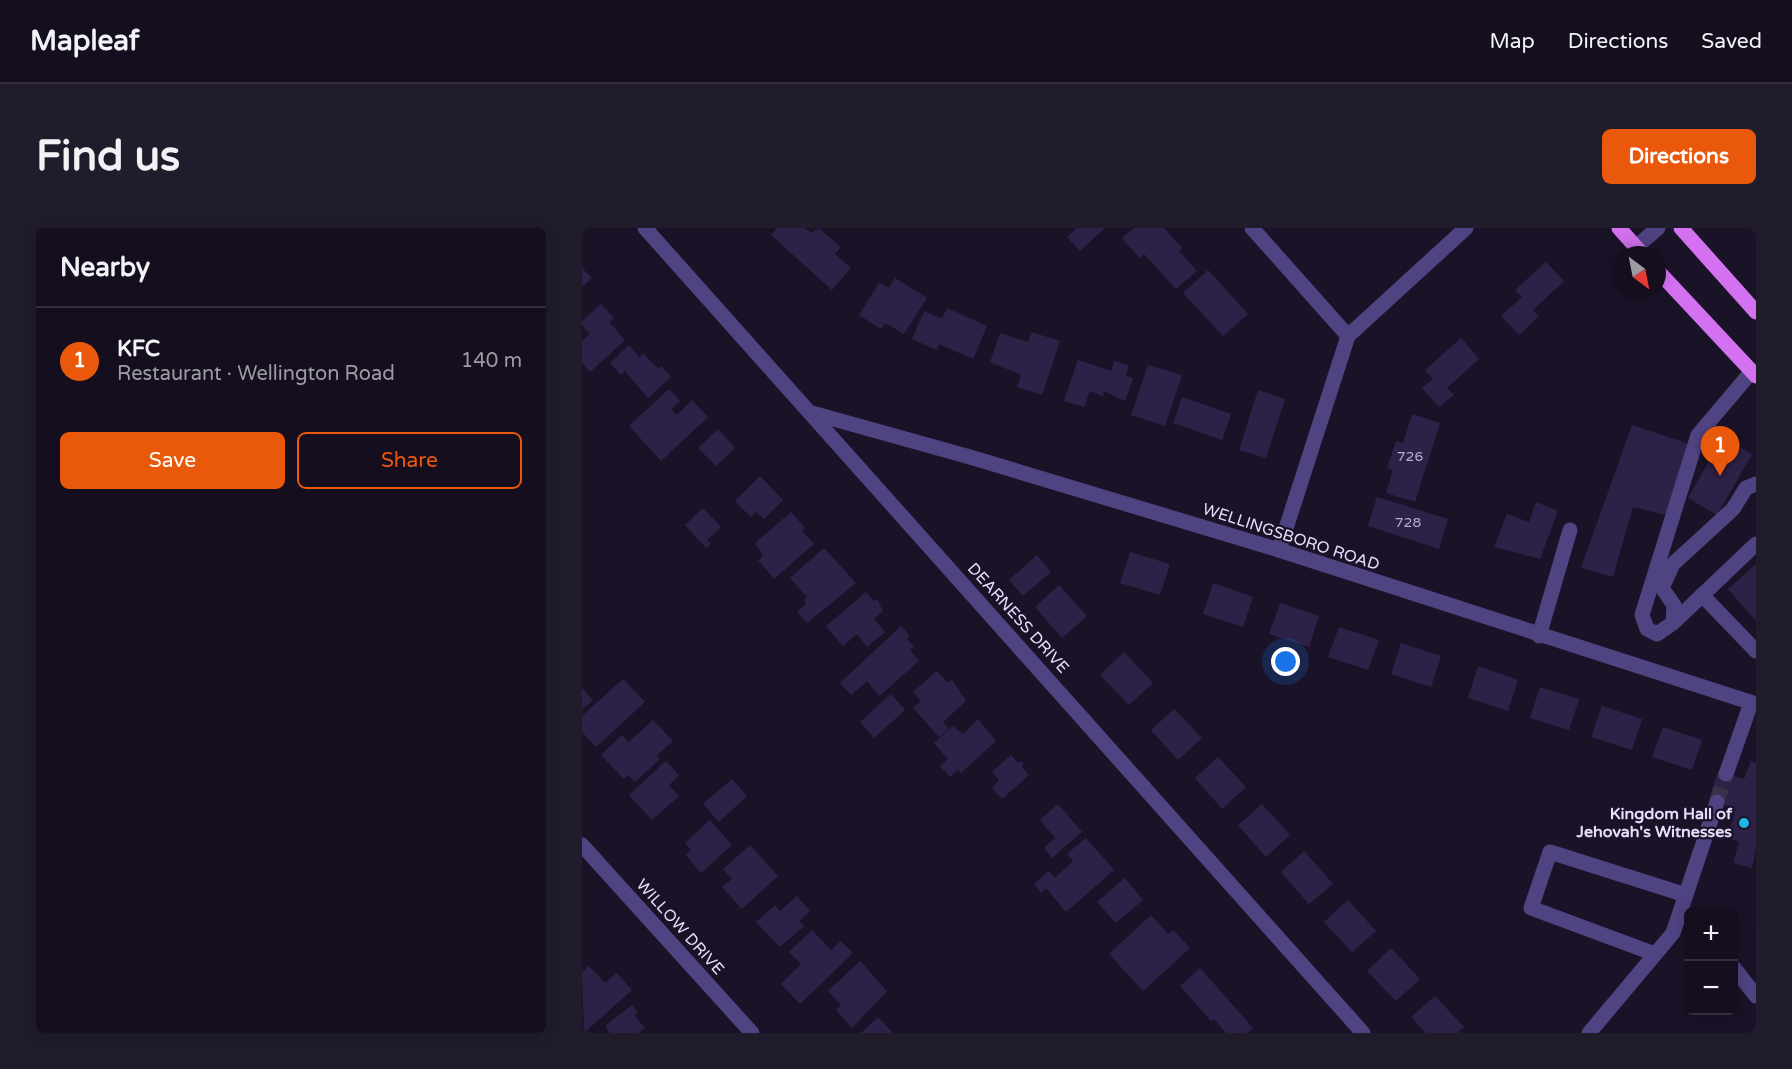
<!DOCTYPE html>
<html lang="en">
<head>
<meta charset="utf-8">
<style>
	:root { --surface:#140e1e; --page:#211c2b; --text:#f1f3f6; --muted:#9d9ca4; --line:#332e3c; --accent:#ea580c }
	body { margin:0; font-family:"Varela Round",sans-serif; background:var(--page); color:var(--text) }
	.controls { position:absolute; right:18px; bottom:18px; display:grid; overflow:hidden; border-radius:9px; box-shadow:0 3px 15px #0003 }
	.controls button { width:54px; height:54px; display:grid; place-items:center; padding:0; border:0; border-bottom:2px solid var(--line); background:var(--surface); color:var(--text); font:30px sans-serif }
	.compass { position:absolute; left:1030px; top:18px; width:54px; height:54px; border-radius:50%; background:var(--surface); box-shadow:0 3px 15px #0003; rotate:148deg }
	.you { position:absolute; left:704px; top:434px; width:21px; height:21px; margin:-15px; border:4px solid #fff; border-radius:50%; background:#1a73e8; box-shadow:0 0 0 9px #1a73e833 }
	.badge { display:grid; place-items:center; width:39px; height:39px; border-radius:50%; background:var(--accent); color:#fff; font-size:20px; font-weight:700 }
	.pin { position:absolute; translate:-50% -50px; filter:drop-shadow(0 2px 3px #0008) }
	.pin::after { content:''; position:absolute; top:32px; width:21px; height:18px; background:inherit; clip-path:polygon(0 0,100% 0,50% 100%) }
	.list { margin:0; padding:0; list-style:none }
	h2 { display:flex; justify-content:space-between; align-items:center; height:78px; margin:0; padding:0 24px; font-size:26px }
	h2 small { font-size:20px; font-weight:400; color:var(--muted) }
	.list li { display:grid; grid-template-columns:39px 1fr auto; gap:18px; align-items:center; box-sizing:border-box; height:108px; padding:0 24px; border-top:2px solid var(--line) }
	.list b { display:block; font-size:22px; white-space:nowrap }
	.list p { margin:0; font-size:20px; white-space:nowrap; color:var(--muted) }
	.list em { font-size:20px; font-style:normal; color:var(--muted) }
	.actions { display:flex; gap:12px; padding:18px 24px }
	.actions a { flex:1; padding:14px 0; border:2px solid var(--accent); border-radius:9px; text-align:center; font-size:21px; color:var(--accent) }
	.actions .main { background:var(--accent); color:#fff }
	.map { position:relative; flex:none; width:1174px; height:805px; overflow:hidden; border-radius:9px }
	header { display:flex; align-items:center; gap:36px; box-sizing:border-box; height:84px; padding:0 30px; background:var(--surface); border-bottom:2px solid var(--line) }
	header strong { font-size:28px }
	nav { display:flex; gap:33px; margin-inline-start:auto; font-size:21px }
	.intro { display:flex; align-items:center; justify-content:space-between; box-sizing:border-box; height:144px; padding:0 36px }
	h1 { margin:0; font-size:42px }
	.button { padding:15px 27px; border-radius:9px; background:var(--accent); color:#fff; font-size:21px; font-weight:700 }
	main { display:flex; gap:36px; padding:0 36px }
	aside { flex:1; background:var(--surface); border-radius:9px; box-shadow:0 3px 15px #0003 }
	.map>svg:first-child { display:block }
</style>
</head>
<body>
<header>
<strong>Mapleaf</strong>
<nav><a>Map</a><a>Directions</a><a>Saved</a></nav>
</header>
<div class="intro"><h1>Find us</h1><a class="button">Directions</a></div>
<main>
<aside>
<h2>Nearby<small></small></h2>
<ul class="list">
<li><span class="badge">1</span><div><b>KFC</b><p>Restaurant · Wellington Road</p></div><em>140 m</em></li>
</ul>
<div class="actions"><a class="main">Save</a><a>Share</a></div>
</aside>
<div class="map">
<svg width="1174" height="805" viewBox="0 0 1174 805">
	<rect width="100%" height="100%" fill="#1a1328"/>
	<g fill="#2e2148">
		<polygon points="195,0 223,0 229,5 237,0 259,19 253,26 269,40 250,62 189,7"/>
		<polygon points="495,0 523,0 498,23 485,9"/>
		<polygon points="552,0 582,0 600,20 597,23 615,43 594,61 562,26 557,30 540,10"/>
		<polygon points="964,34 982,53 951,82 957,88 937,107 919,88 940,69 933,62"/>
		<polygon points="0,40 10,50 0,59"/>
		<polygon points="626,42 666,86 641,108 601,65"/>
		<polygon points="313,50 345,70 322,106 303,95 299,101 277,87 297,55 307,60"/>
		<polygon points="19,76 32,90 27,94 43,112 8,144 0,135 0,113 8,106 0,97 0,93"/>
		<polygon points="365,80 405,98 391,131 357,116 355,122 330,111 342,83 360,91"/>
		<polygon points="449,104 478,113 460,167 435,159 439,147 408,134 418,105 446,114"/>
		<polygon points="879,110 897,131 865,160 872,167 857,179 840,160 851,151 843,142"/>
		<polygon points="47,117 57,129 62,126 76,141 79,138 89,149 66,170 43,143 39,147 28,135"/>
		<polygon points="496,132 529,143 532,133 547,138 544,148 551,150 543,173 522,163 521,168 508,163 502,179 482,173"/>
		<polygon points="566,137 600,147 583,198 549,187"/>
		<polygon points="87,161 98,173 89,181 95,187 110,172 126,189 79,233 47,198"/>
		<polygon points="676,162 703,171 684,230 657,222"/>
		<polygon points="600,169 649,186 640,212 591,195"/>
		<polygon points="830,186 858,195 833,274 804,265 811,242 805,240 814,213 821,215"/>
		<polygon points="1050,197 1107,216 1084,287 1051,279 1031,349 999,340"/>
		<polygon points="136,201 153,220 134,238 116,220"/>
		<polygon points="1141,209 1170,226 1135,287 1106,270"/>
		<polygon points="178,248 201,272 182,291 174,284 169,289 153,273"/>
		<polygon points="795,269 866,291 857,321 786,298"/>
		<polygon points="954,274 976,283 958,331 912,319 925,286 947,294"/>
		<polygon points="121,280 139,299 125,312 129,316 124,320 103,297"/>
		<polygon points="209,284 223,300 220,303 232,316 192,351 176,332 181,328 173,315"/>
		<polygon points="242,320 274,355 225,395 215,384 224,376 222,372 225,369 208,350"/>
		<polygon points="548,324 588,336 578,367 538,355"/>
		<polygon points="455,327 469,344 441,368 427,352"/>
		<polygon points="1174,336 1174,393 1146,361"/>
		<polygon points="631,355 671,369 661,399 621,386"/>
		<polygon points="477,357 505,388 480,410 453,379"/>
		<polygon points="284,364 292,373 295,371 301,383 292,391 303,404 285,419 275,406 261,418 244,398"/>
		<polygon points="698,375 737,388 727,419 687,406"/>
		<polygon points="319,398 328,408 325,411 332,419 328,422 337,433 297,468 285,453 269,467 258,455"/>
		<polygon points="757,399 797,412 786,442 746,429"/>
		<polygon points="819,415 859,428 849,459 809,446"/>
		<polygon points="542,424 571,455 547,477 518,447"/>
		<polygon points="896,438 936,452 926,483 886,470"/>
		<polygon points="355,443 366,455 370,452 384,473 361,494 367,501 357,509 331,480 339,473 331,464"/>
		<polygon points="41,451 63,474 14,519 0,504 0,488"/>
		<polygon points="958,459 997,471 987,502 948,490"/>
		<polygon points="0,460 11,472 0,482"/>
		<polygon points="309,466 323,482 292,510 278,494"/>
		<polygon points="1020,478 1060,491 1050,522 1009,509"/>
		<polygon points="592,481 620,510 596,532 569,502"/>
		<polygon points="396,491 414,513 379,545 376,542 368,549 358,538 366,531 352,515 371,498 381,506"/>
		<polygon points="71,492 91,513 75,527 78,531 53,554 46,547 42,551 19,527 40,507 47,514"/>
		<polygon points="1081,499 1120,512 1110,542 1070,529"/>
		<polygon points="429,527 436,535 439,533 442,536 440,539 447,547 420,571 410,560 417,552 410,544"/>
		<polygon points="636,529 664,559 640,581 613,550"/>
		<polygon points="84,533 97,547 87,557 97,568 70,592 47,567"/>
		<polygon points="1169,533 1174,535 1174,619 1170,640 1151,635 1157,614 1145,609 1154,581 1127,571 1136,543 1162,551"/>
		<polygon points="150,551 165,568 137,594 121,576"/>
		<polygon points="476,576 500,604 470,630 462,620 473,610 458,592"/>
		<polygon points="680,576 708,607 684,629 656,597"/>
		<polygon points="128,592 150,617 119,645 104,627 109,622 103,615"/>
		<polygon points="504,610 532,642 484,684 464,660 459,665 452,656 467,643 473,650 491,633 485,626"/>
		<polygon points="168,617 196,648 160,681 140,659 150,651 141,641"/>
		<polygon points="722,623 751,656 727,676 699,644"/>
		<polygon points="543,650 561,672 534,695 515,674"/>
		<polygon points="215,668 228,683 217,693 222,698 198,719 174,694 193,677 198,683"/>
		<polygon points="766,672 794,703 770,724 742,694"/>
		<polygon points="569,687 586,706 591,702 608,720 561,763 527,726"/>
		<polygon points="230,702 249,722 259,713 271,725 218,776 199,756 219,736 207,724"/>
		<polygon points="809,720 838,751 814,773 785,743"/>
		<polygon points="278,733 305,763 270,800 254,782 259,777 246,763"/>
		<polygon points="7,738 23,755 35,745 50,762 2,805 0,744"/>
		<polygon points="618,740 671,800 665,805 644,805 632,791 629,793 598,758"/>
		<polygon points="853,768 882,799 875,805 844,805 829,789"/>
		<polygon points="50,777 56,784 52,787 63,800 56,805 28,805 23,798"/>
		<polygon points="296,789 311,805 279,805"/>
	</g>
	<g fill="none" stroke-linecap="round" stroke-linejoin="round">
		<polyline stroke="#393148" stroke-width="15" stroke-dasharray="15 8" stroke-linecap="butt" points="1135,574 1144,546"/>
		<g stroke="#4f4382" stroke-width="15">
			<polyline points="63,0 781,805"/>
			<polyline points="670,0 766,108"/>
			<polyline points="1054,19 1076,0"/>
			<polyline points="1170,143 1116,207 1060,387 1065,401 1075,406 1091,395 1174,316"/>
			<polyline points="230,185 388,229 697,322 1174,476"/>
			<polyline points="697,322 766,108 884,0"/>
			<polyline points="1120,367 1174,423"/>
			<polyline points="1091,395 1092,377 1080,360 1091,336 1151,281 1164,260 1174,256"/>
			<polyline points="957,408 988,302"/>
			<polyline points="1144,546 1169,475"/>
			<polyline points="0,617 170,805"/>
			<polyline points="1073,726 949,680 968,624 1104,667"/>
			<polyline points="1152,740 1174,768"/>
			<polyline points="1007,805 1091,705 1135,574"/>
		</g>
		<g stroke="#d371f0" stroke-width="15">
			<polyline points="1037,0 1061,27"/>
			<polyline points="1099,0 1174,84"/>
			<polyline points="1075,42 1174,148"/>
		</g>
	</g>
	<circle fill="#1eb7e7" stroke="#1a1328" stroke-width="2" cx="1162" cy="595" r="6"/>
	<g text-anchor="middle" dominant-baseline="central" stroke-width="4.5" stroke-linejoin="round" paint-order="stroke">
		<g font-size="14" fill="#b8afcf">
			<text x="828" y="228">726</text>
			<text x="826" y="294">728</text>
		</g>
		<g font-size="16" fill="#e6defc" stroke="#1a1328">
			<text transform="translate(709 309) rotate(18)">WELLINGSBORO ROAD</text>
			<text transform="translate(436 390) rotate(48)">DEARNESS DRIVE</text>
			<text transform="translate(98 699) rotate(48)">WILLOW DRIVE</text>
		</g>
		<g font-size="16" font-weight="bold" fill="#e6defc" stroke="#1a1328" text-anchor="end">
			<text x="1150" y="586">Kingdom Hall of<tspan x="1150" dy="18">Jehovah's Witnesses</tspan></text>
		</g>
	</g>
</svg>
<div class="controls">
<button>+</button>
<button>−</button>
</div>
<svg class="compass" viewBox="-18 -18 36 36"><path d="M0-13l5 13h-10z" fill="#e53935"/><path d="M0 13l5-13h-10z" fill="#9d9ca4"/></svg>
<div class="you"></div>
<div class="pin badge" style="left:1138px;top:248px">1</div>
</div>
</main>
</body>
</html>
